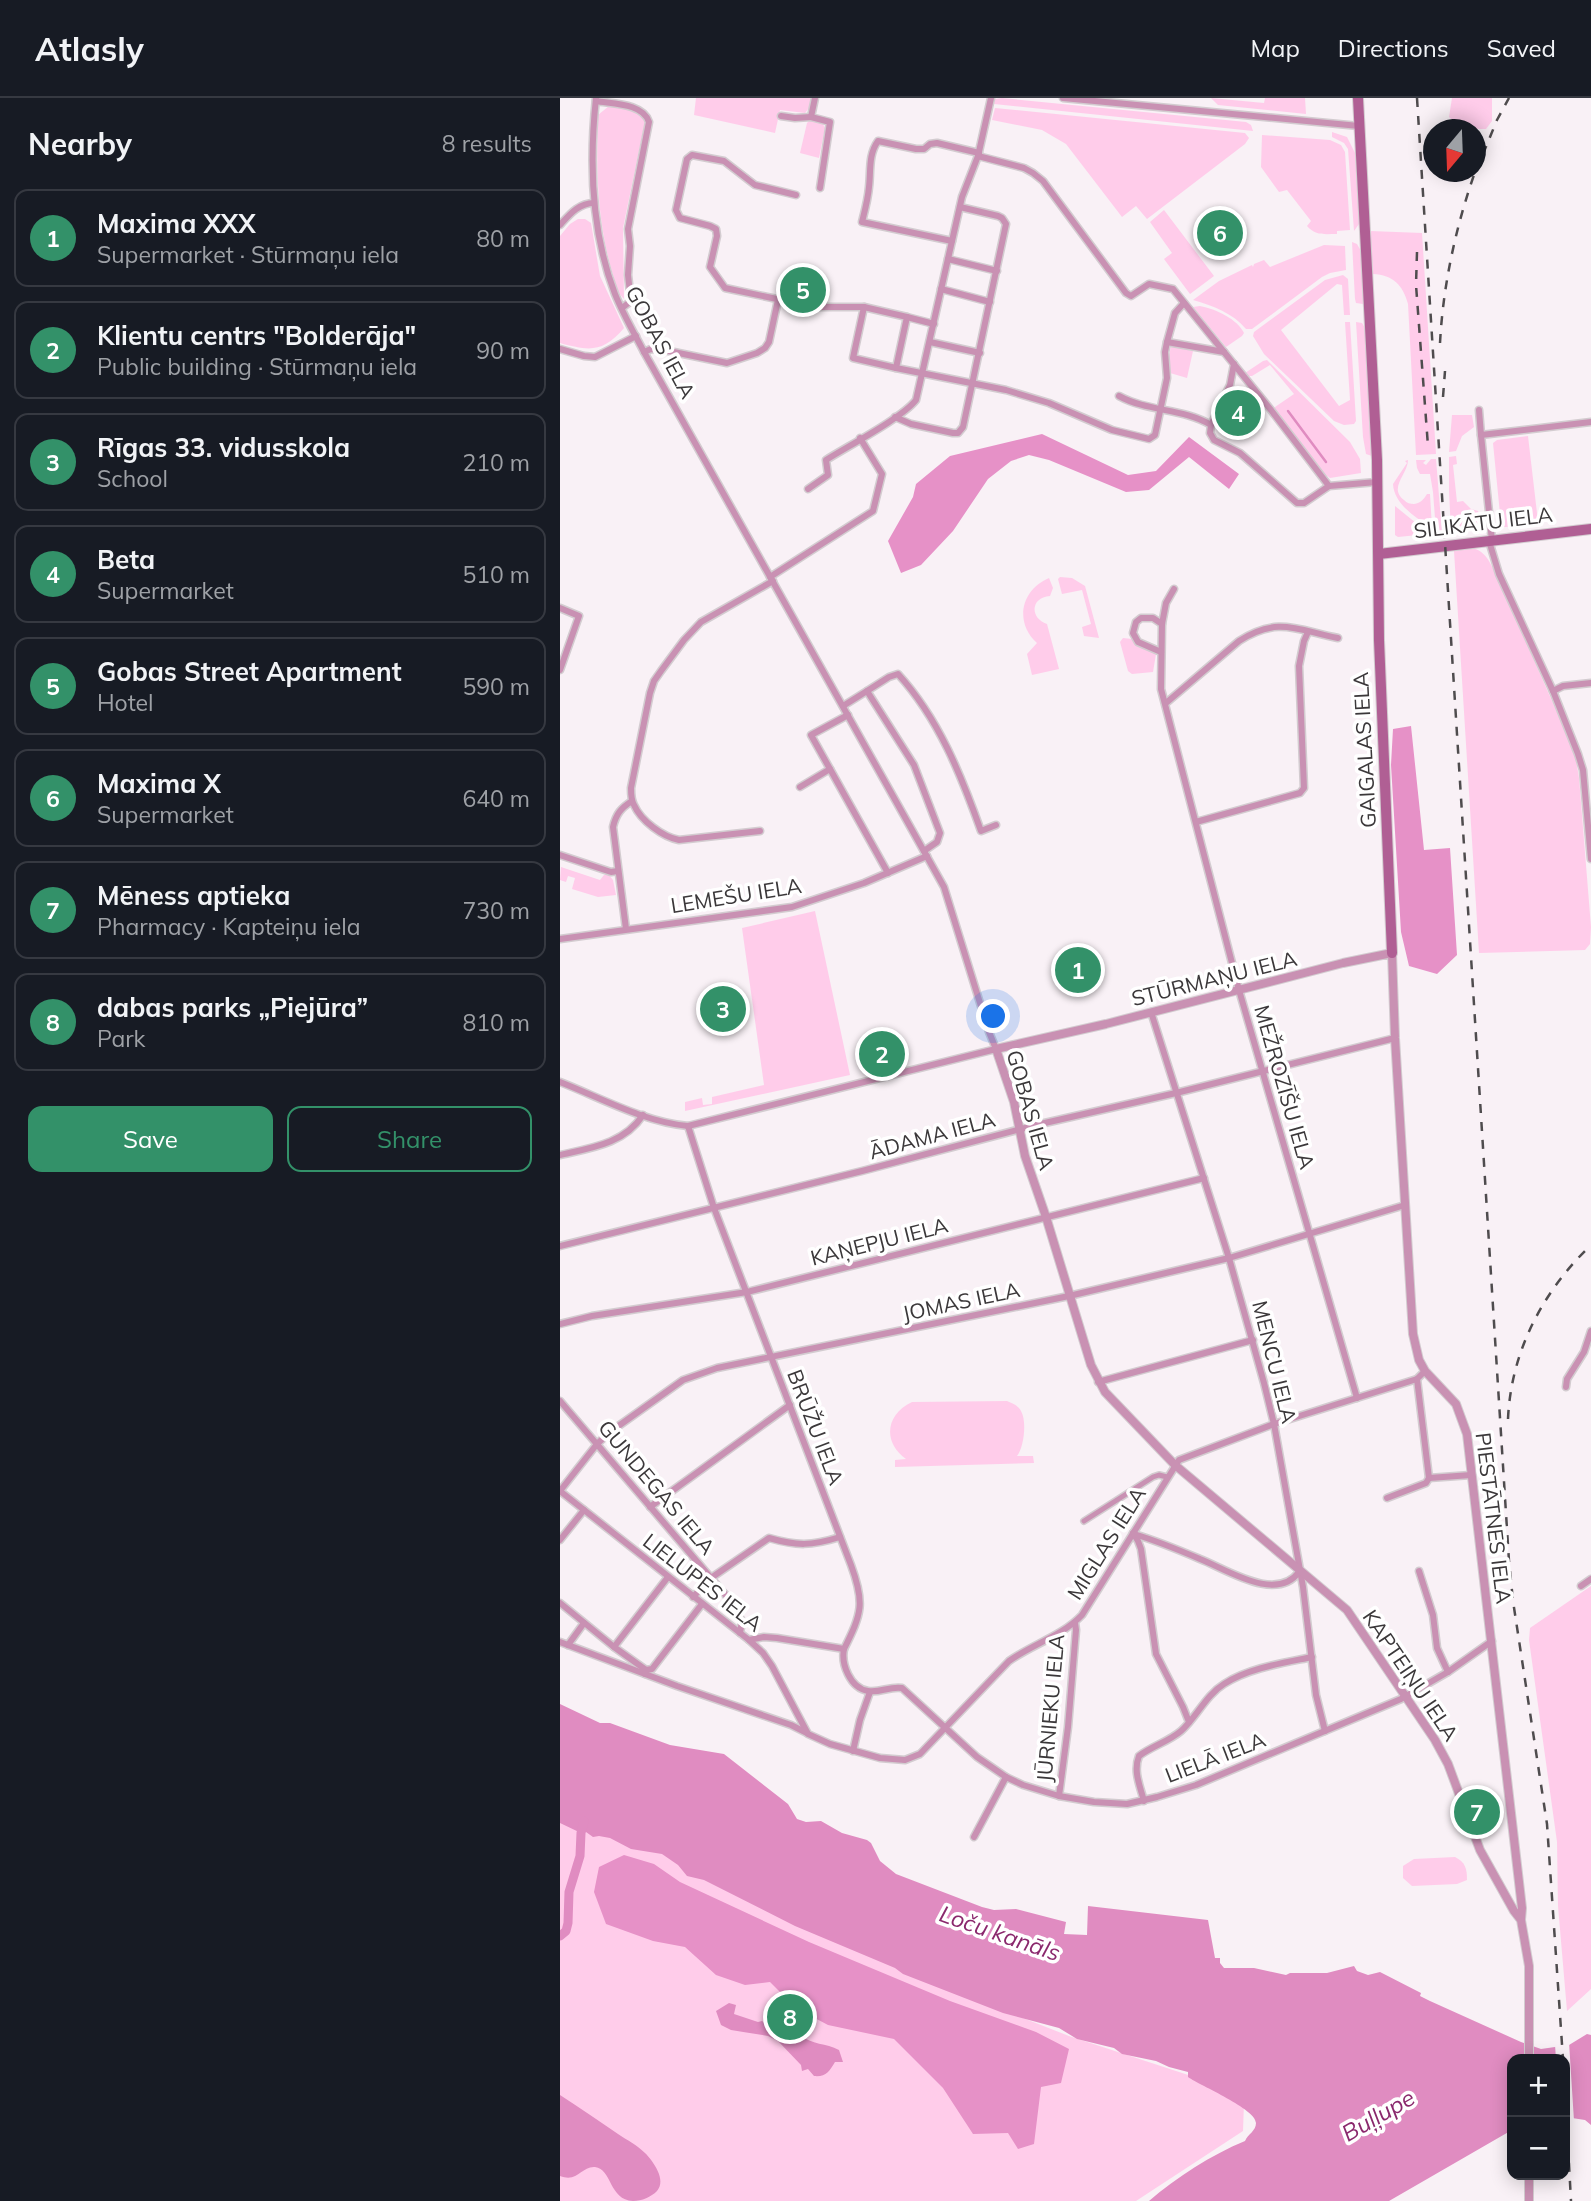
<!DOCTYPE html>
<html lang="en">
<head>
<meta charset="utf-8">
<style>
	:root { --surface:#171b24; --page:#242831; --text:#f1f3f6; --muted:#9ea1a6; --line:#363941; --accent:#339169 }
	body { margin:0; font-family:Mulish,sans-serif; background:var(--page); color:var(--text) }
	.controls { position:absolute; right:21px; bottom:21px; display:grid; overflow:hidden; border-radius:14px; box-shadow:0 4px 18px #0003 }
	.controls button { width:63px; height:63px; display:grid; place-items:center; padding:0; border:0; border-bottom:2px solid var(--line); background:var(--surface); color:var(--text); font:35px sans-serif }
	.compass { position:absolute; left:863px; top:21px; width:63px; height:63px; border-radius:50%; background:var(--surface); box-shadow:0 4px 18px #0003; rotate:199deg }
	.you { position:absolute; left:434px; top:919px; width:24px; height:24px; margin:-18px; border:5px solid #fff; border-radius:50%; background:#1a73e8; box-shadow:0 0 0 10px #1a73e833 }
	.badge { display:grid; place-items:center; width:46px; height:46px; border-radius:50%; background:var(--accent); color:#fff; font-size:23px; font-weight:700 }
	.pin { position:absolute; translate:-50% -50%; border:4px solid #fff; box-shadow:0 2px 7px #0006 }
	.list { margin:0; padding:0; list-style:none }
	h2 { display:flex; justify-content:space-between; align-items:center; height:91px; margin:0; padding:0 28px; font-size:30px }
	h2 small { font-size:23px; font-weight:400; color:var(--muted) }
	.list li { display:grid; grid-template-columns:46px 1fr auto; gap:21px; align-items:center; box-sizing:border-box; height:98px; margin:0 14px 14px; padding:0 14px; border:2px solid var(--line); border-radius:14px }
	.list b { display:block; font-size:26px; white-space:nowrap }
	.list p { margin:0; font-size:23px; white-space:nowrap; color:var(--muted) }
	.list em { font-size:23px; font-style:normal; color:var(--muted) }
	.actions { display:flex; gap:14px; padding:21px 28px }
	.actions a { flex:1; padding:16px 0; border:2px solid var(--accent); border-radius:14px; text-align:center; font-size:24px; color:var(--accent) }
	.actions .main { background:var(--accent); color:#fff }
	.map { position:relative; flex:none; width:1031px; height:2103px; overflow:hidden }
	header { display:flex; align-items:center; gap:42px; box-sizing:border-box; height:98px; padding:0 35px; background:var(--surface); border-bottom:2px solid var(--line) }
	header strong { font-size:33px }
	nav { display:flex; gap:38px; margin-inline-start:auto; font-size:24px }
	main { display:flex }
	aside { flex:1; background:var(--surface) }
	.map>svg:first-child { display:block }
</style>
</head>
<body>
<header>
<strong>Atlasly</strong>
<nav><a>Map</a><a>Directions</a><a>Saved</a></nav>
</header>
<main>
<aside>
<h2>Nearby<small>8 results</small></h2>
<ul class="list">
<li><span class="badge">1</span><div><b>Maxima XXX</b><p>Supermarket · Stūrmaņu iela</p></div><em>80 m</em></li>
<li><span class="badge">2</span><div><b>Klientu centrs &quot;Bolderāja&quot;</b><p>Public building · Stūrmaņu iela</p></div><em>90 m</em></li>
<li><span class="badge">3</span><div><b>Rīgas 33. vidusskola</b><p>School</p></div><em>210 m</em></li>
<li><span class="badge">4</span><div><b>Beta</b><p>Supermarket</p></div><em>510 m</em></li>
<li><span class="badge">5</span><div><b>Gobas Street Apartment</b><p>Hotel</p></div><em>590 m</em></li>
<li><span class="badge">6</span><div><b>Maxima X</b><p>Supermarket</p></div><em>640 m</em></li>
<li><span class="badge">7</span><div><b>Mēness aptieka</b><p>Pharmacy · Kapteiņu iela</p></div><em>730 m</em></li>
<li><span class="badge">8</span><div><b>dabas parks „Piejūra”</b><p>Park</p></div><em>810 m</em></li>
</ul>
<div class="actions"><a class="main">Save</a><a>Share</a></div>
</aside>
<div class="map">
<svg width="1031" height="2103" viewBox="0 0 1031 2103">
	<rect width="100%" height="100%" fill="#f9f1f6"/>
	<g fill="#ffccea">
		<polygon points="136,0 251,0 249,10 245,15 220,12 215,35 134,17"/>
		<polygon points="442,0 686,24 691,27 693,33 434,6 435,1"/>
		<polygon points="651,0 704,5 705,0 745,0 746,16 658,7"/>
		<path d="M892,0h40v23l-6,8c-15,0 -26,-1 -37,-12z"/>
		<path d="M49,8c13,3 30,3 36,16l-22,106 1,71c-7,-6 -8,-15 -11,-24 -16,-53 -17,-106 -15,-160z"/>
		<polygon points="435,10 685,35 689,40 685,46 587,121 576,108 562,119 506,46 482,32 432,22"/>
		<polygon points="250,22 263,26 265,30 259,60 240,55 247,25"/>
		<polygon points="772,34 787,39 795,55 799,126 794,133 788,51 784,45 772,39"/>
		<path d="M702,37l68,5 11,5 4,7 5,78 -13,1v3c-13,0 -21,2 -30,-8l4,-5 -24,-31 -8,2 -18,-25z"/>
		<polygon points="604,112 654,178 630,196 604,161 612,155 590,124"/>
		<path d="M18,121h7l6,4 9,53 24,52c-21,25 -35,23 -64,15v-107l10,-12z"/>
		<path d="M810,133l52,2 14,221 -20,1 -8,-151c-5,-19 -15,-29 -35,-30z"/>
		<polygon points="792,144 797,146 801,153 803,206 796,205 795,201"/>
		<path d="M764,147l21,1 1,24 -16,3 -8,4 -70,52h-6c-13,-16 -33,-23 -53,-29l26,-19 33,-16 1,2 1,-3 10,-4 6,7z"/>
		<polygon points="783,177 788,181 790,217 784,217 782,187 777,186 721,232 779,308 790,302 785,224 790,224 796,323 794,326 784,327 774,323 704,256 693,238 694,234 765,182"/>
		<path d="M640,208c16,3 37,13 44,27l-2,3 -16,11 -33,-40z"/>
		<polygon points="796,224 802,225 805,230 812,358 806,356 803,339"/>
		<polygon points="611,248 633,253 627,280 610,275 609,258"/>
		<polygon points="707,262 790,344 800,361 801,375 770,380 763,375 715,312 715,309 734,296 710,267 692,278 687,278 685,275 703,263"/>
		<polygon points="892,317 912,317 914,329 902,338 896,353 889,354"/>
		<polygon points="968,338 977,415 981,428 944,429 941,426 933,345 937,342"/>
		<polygon points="896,358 897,366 893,367 897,404 903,403 911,411 918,413 922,426 918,431 891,434 889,393 889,359"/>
		<polygon points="871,361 876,361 882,435 876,433 873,394 870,376 860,376 857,370 856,362 866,362 863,365 866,367"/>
		<path d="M848,362c0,14 -20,28 -4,40 3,3 6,4 10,4 7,-1 10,-5 13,-10h3l2,34c-16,-10 -38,-24 -39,-44l14,-21 -2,-2z"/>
		<polygon points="835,408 867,434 868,436 838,439 835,437"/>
		<path d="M912,450c14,3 18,15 24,26l79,179 4,25 12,149 -1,17 -5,6 -106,3 -25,-402z"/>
		<polygon points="500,479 512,480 525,488 539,540 524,538 522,529 531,526 522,492 502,496 498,481"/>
		<path d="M489,480l4,10 -3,8c-19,1 -21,22 -3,28l12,45 -27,6 -5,-21 10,-11c-23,-21 -16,-53 12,-65z"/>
		<polygon points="563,540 572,541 577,548 596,556 593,574 572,576 568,573 560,544"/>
		<polygon points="1,769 40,782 44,777 48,776 53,782 56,797 38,799 12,791 15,780 8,778 6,784 0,782"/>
		<polygon points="255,813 290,977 125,1013 125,1004 142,1000 143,1007 152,1006 152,999 204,987 182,830"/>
		<path d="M447,1303c5,2 12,5 14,10 6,10 3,37 -4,45h16l1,7 -139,4v-7l11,-1c-24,-17 -20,-45 6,-57z"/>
		<polygon points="1031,1488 1031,1891 1007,1913 998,1808 997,1744 969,1542 970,1530"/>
		<polygon points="0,1723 122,1761 412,1900 509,1938 668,1990 684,2004 683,2033 576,2103 0,2103"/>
		<path d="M895,1759c10,5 12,11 12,23l-10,4 -45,2 -9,-8v-12l11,-7z"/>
	</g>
	<g fill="#e691c7">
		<polygon points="482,336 568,377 596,373 629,339 679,376 669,391 629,359 589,392 566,394 489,362 469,357 451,363 428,381 393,433 361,467 341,475 328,443 353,399 356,386 390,358"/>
		<polygon points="851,628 864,752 890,750 897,857 877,876 849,868 841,834 831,667 833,631"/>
		<polygon points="64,1757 94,1766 120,1784 249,1844 390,1903 476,1934 509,1951 501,1985 481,1989 474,2046 458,2051 448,2035 413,2036 383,1990 334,1941 268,1927 236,1910 210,1884 185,1887 156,1877 125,1849 93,1843 46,1826 34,1794 39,1769"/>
	</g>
	<g fill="#e08cc1">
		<path d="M0,1606l40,19h10l60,22 54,9 64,50 9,15 9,3 15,-1 21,12 25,7 4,3 9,18 16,13 86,33 12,3 22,-1 50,13 -2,12 23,1 1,-29 120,14 7,38h5v5l4,5h30l32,7 4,-2h37l27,-7 3,5 11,4 12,-3 41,21 -1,3 10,5 91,41 20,7 28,-4 18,-11 4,1v90l-6,-5 -13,-2 -7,-59h-53v71l-123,71h-240c28,-24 62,-46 96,-60 3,-7 11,-10 11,-18 0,-14 -55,-37 -68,-46v-5l-19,-5 -13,-6 -34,-7 -8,-6 -37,-9 -18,-11 -56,-15 -100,-39 -8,-6 -100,-42 -91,-46 -17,-4 -9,-11 -16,-11 -31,-5 -21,-11 -11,-2 -6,1 -7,-5 -5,1 -21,-10z"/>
		<path d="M169,1905l7,2 -2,9 24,8 4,-1 5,4 19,-6 14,3 4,6 -4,7c12,10 26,8 39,15l4,12h-8c-6,10 -9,15 -21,14l-6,-7 -6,2 -1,-6 -23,-24 -10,-5 -37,-6 -10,-5 -5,-14z"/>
		<path d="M0,1997c20,13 39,26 58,39 9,6 19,11 27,19 8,8 22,27 12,38 -6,6 -15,10 -24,10 -24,-1 -21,-32 -38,-34 -14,-1 -17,16 -35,9z"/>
	</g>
	<polygon fill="#f9f1f6" points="1009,1944 1014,2023 1005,2021 1005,1961 996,1961 995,1947"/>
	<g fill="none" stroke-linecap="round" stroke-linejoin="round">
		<polyline stroke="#e08cc1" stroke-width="2.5" points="728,313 766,364"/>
		<polyline stroke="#e08cc1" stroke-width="9" points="0,1838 6,1833 8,1825 9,1794 20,1758 21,1735 24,1723"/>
		<g stroke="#d3ccd0" stroke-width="8">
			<polyline id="pedestrian" points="524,1423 593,1379 599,1377 607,1379"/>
		</g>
		<g stroke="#d3ccd0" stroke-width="9">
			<g id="minor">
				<polyline points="255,0 251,19 270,24 260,90"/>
				<polyline points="503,0 799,28"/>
				<path d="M36,3c16,3 47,2 53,21l-21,107 2,17 -2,29 3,26 -9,7"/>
				<polyline points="221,18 235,20 251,19"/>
				<polyline points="418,58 464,70 473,75 483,83 566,195 571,198 589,186 613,191 711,312 769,388"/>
				<polyline points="236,97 195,87 164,63 132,57 127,61 116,112 120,120 150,128 156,131 157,138 150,169 165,190 255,209 304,209 347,219 336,270 446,292 489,305 552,332 589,341 595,337 607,280 605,254 607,244 615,215 624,205"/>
				<path d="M0,127c10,-11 19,-22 34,-22"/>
				<path d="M392,143l-90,-19c3,-12 6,-23 7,-35 2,-16 -1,-32 9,-46l38,8h8l6,-5 7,-1 42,10"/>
				<polyline points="388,161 437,173"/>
				<polyline points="381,191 430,204"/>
				<polyline points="304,209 293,260 336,270"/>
				<polyline points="347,219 374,226"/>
				<polyline points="370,244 420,255"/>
				<polyline points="607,244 664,254"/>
				<polyline points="0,251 24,258 35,259 76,238"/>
				<polyline points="84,254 91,251 104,252 167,265 197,255 205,250 209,244 218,202"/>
				<path d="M559,298c29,16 64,12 92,29l-1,8 4,7 26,13 57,50h7l25,-17 48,-4"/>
				<polyline points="919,312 921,337"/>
				<polyline points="335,319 351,326 393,335 398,335 403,329 446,126 442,120 438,118 400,109"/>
				<polyline points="651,327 670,287 674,266"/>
				<path d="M248,391l20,-14 -2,-15c22,-14 76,-42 90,-60l46,-203 16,-41 13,-58"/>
				<polyline points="929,443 939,476 993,593 1018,656 1023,672 1031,761"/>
				<polyline points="932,443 921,337 1031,324"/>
				<polyline points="210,479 313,413 322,376 300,340"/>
				<polyline points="614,491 606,505 602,526 601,591 679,892 797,1300"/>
				<polyline points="0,510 19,518 0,572"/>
				<polyline points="601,554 578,544 573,535 576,524 581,520 593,520 602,526"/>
				<path d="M307,593l22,-14 9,-3c41,45 63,101 83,157l15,-6"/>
				<polyline points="993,593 1003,588 1031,585"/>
				<path d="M606,605l73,-62c39,-25 58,-11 99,-3"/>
				<polyline points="283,608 307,593 354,667 380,735 377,744 364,753"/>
				<polyline points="270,671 251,637 288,617"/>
				<polyline points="240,689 270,671 328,775"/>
				<polyline points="636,724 740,695 744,690 739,568 744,543 748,534"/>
				<path d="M200,733l-81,9c-16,-3 -38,-19 -45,-35 -3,-5 -3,-11 -3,-17l19,-95 4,-12 7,-10 23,-31 17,-18 72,-41"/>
				<polyline points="0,757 51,774 58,773"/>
				<path d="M66,831l-13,-102c3,-13 8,-19 19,-26"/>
				<polyline points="0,841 232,809 304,785 367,758"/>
				<polyline points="591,914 669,1160 704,1285 714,1326 743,1489 756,1597 765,1633"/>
				<path d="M0,984c41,16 84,40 128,44l308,-77 -7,-17 -45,-145 -300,-535c-10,-19 -21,-38 -29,-58 -24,-62 -26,-130 -19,-196"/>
				<path d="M128,1028l26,82 137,357c14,38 11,48 -7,84l-67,-11 -13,-1 -15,3"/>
				<path d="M0,1057c31,-7 64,-11 83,-40"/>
				<polyline points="0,1148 302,1073 476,1027 616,995 835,940"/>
				<polyline points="0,1226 32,1218 187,1194 644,1080"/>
				<polyline points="538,1284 693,1242"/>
				<polyline points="1006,1289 1007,1281 1024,1254 1031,1233"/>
				<polyline points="0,1303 169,1501 182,1523 180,1535"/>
				<polyline points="869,1380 911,1377"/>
				<path d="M0,1393l189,149 14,13 9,13 36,68 22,10 50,14 25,2 15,-6 89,-93c24,-17 53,-25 73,-46l97,-155 95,-36 143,-45"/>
				<polyline points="0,1393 37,1346 50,1334 123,1282 157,1270 509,1198 669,1160 845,1107"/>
				<polyline points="827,1400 866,1385 869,1380 857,1281 865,1273"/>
				<polyline points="90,1409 230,1307"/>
				<polyline points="573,1435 578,1443 581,1451 596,1556 623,1609 629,1624"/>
				<path d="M574,1436c23,7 45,16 66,25 26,10 76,44 99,13"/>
				<polyline points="0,1442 24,1412"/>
				<polyline points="859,1473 873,1517 877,1550 888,1574"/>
				<polyline points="1021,1488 1031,1481"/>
				<path d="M133,1499l18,-19 58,-40c28,8 42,8 71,-1"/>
				<polyline points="0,1505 54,1549"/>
				<polyline points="0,1544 117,1588 231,1627 247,1635"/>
				<polyline points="8,1547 24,1525"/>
				<path d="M284,1551c-3,15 6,39 24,42 12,2 22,-5 34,-3l75,69 29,20 17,8 36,11 35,6 33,2 30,-7 39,-12 205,-86 47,-27 44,-31"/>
				<polyline points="86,1572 92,1571 142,1506"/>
				<polyline points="85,1576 86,1572 54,1549 108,1479"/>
				<polyline points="293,1653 300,1622 310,1594"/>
				<polyline points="499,1698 508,1629 516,1532 515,1525"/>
				<path d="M584,1703c-4,-15 -11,-30 -5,-45 13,-10 29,-14 42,-25 15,-13 25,-36 43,-47 25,-16 59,-21 88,-27"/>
				<polyline points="414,1739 446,1679"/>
			</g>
		</g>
		<g stroke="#d3ccd0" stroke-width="10">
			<g id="tertiary">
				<polyline points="961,1822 962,1810 907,1336 896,1306 865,1273 859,1262 853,1236 835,940 832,855 783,865 546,926 436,951 454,1004 465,1058 486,1119 531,1267 545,1294 615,1367 787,1512 875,1642 888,1666 920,1752 954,1813 961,1822 969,1868 969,1961"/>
				<polyline points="969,2103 969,2077"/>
			</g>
		</g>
		<g stroke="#d3ccd0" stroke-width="12">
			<g id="secondary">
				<polyline points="798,0 817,362 819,542 832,855"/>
				<polyline points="819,456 1031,431"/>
			</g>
		</g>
		<use href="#pedestrian" stroke="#c991b3" stroke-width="5"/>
		<use href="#minor" stroke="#c991b3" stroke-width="6"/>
		<use href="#tertiary" stroke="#c991b3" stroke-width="8"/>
		<use href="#secondary" stroke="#b05f94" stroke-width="10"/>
		<g stroke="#4f4c4e" stroke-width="2.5" stroke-dasharray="9 9" stroke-linecap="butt">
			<polyline points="857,0 949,1463 953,1503 987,1726 1003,1961"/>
			<polyline points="916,73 937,22 949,0"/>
			<polyline points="857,154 856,187 868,348"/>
			<path d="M880,245c3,-58 16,-117 35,-171"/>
			<polyline points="883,299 885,273"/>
			<path d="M948,1321c3,-68 35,-128 83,-174"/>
			<polyline points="1005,1993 1011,2103"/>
		</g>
	</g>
	<g text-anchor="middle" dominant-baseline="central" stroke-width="7" stroke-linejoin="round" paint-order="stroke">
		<g font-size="21" fill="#3b383a" stroke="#fff">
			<text transform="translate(101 244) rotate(62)">GOBAS IELA</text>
			<text transform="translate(923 424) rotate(-7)">SILIKĀTU IELA</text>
			<text transform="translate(804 652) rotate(-93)">GAIGALAS IELA</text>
			<text transform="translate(176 797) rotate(-9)">LEMEŠU IELA</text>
			<text transform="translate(654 880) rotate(-14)">STŪRMAŅU IELA</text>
			<text transform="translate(725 989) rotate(74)">MEŽROZĪŠU IELA</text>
			<text transform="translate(471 1012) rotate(74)">GOBAS IELA</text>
			<text transform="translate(372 1037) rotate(-15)">ĀDAMA IELA</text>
			<text transform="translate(319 1143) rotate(-14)">KAŅEPJU IELA</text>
			<text transform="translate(401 1203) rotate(-12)">JOMAS IELA</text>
			<text transform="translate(715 1264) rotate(76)">MENCU IELA</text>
			<text transform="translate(256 1329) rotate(69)">BRŪŽU IELA</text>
			<text transform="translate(97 1389) rotate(50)">GUNDEGAS IELA</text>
			<text transform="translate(934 1420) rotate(83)">PIESTĀTNES IELA</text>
			<text transform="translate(546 1445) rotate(-58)">MIGLAS IELA</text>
			<text transform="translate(143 1484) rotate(38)">LIELUPES IELA</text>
			<text transform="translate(851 1577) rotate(56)">KAPTEIŅU IELA</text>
			<text transform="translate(490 1610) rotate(-85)">JŪRNIEKU IELA</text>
			<text transform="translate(655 1659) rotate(-21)">LIELĀ IELA</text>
		</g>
		<g font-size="23" font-style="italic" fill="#8a286d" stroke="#fff">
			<text transform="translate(440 1835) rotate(19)">Loču kanāls</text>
			<text transform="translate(818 2017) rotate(-30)">Buļļupe</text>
		</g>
	</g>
</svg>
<div class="controls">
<button>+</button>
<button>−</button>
</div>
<svg class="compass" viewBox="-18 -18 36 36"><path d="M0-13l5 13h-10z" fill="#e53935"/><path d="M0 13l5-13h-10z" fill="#9ea1a6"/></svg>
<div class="you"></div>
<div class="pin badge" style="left:518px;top:872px">1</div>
<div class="pin badge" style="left:322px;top:956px">2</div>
<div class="pin badge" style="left:163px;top:911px">3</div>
<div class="pin badge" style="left:678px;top:315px">4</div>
<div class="pin badge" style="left:243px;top:192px">5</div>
<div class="pin badge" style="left:660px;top:135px">6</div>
<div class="pin badge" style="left:917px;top:1714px">7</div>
<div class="pin badge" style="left:230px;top:1919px">8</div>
</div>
</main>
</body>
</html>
